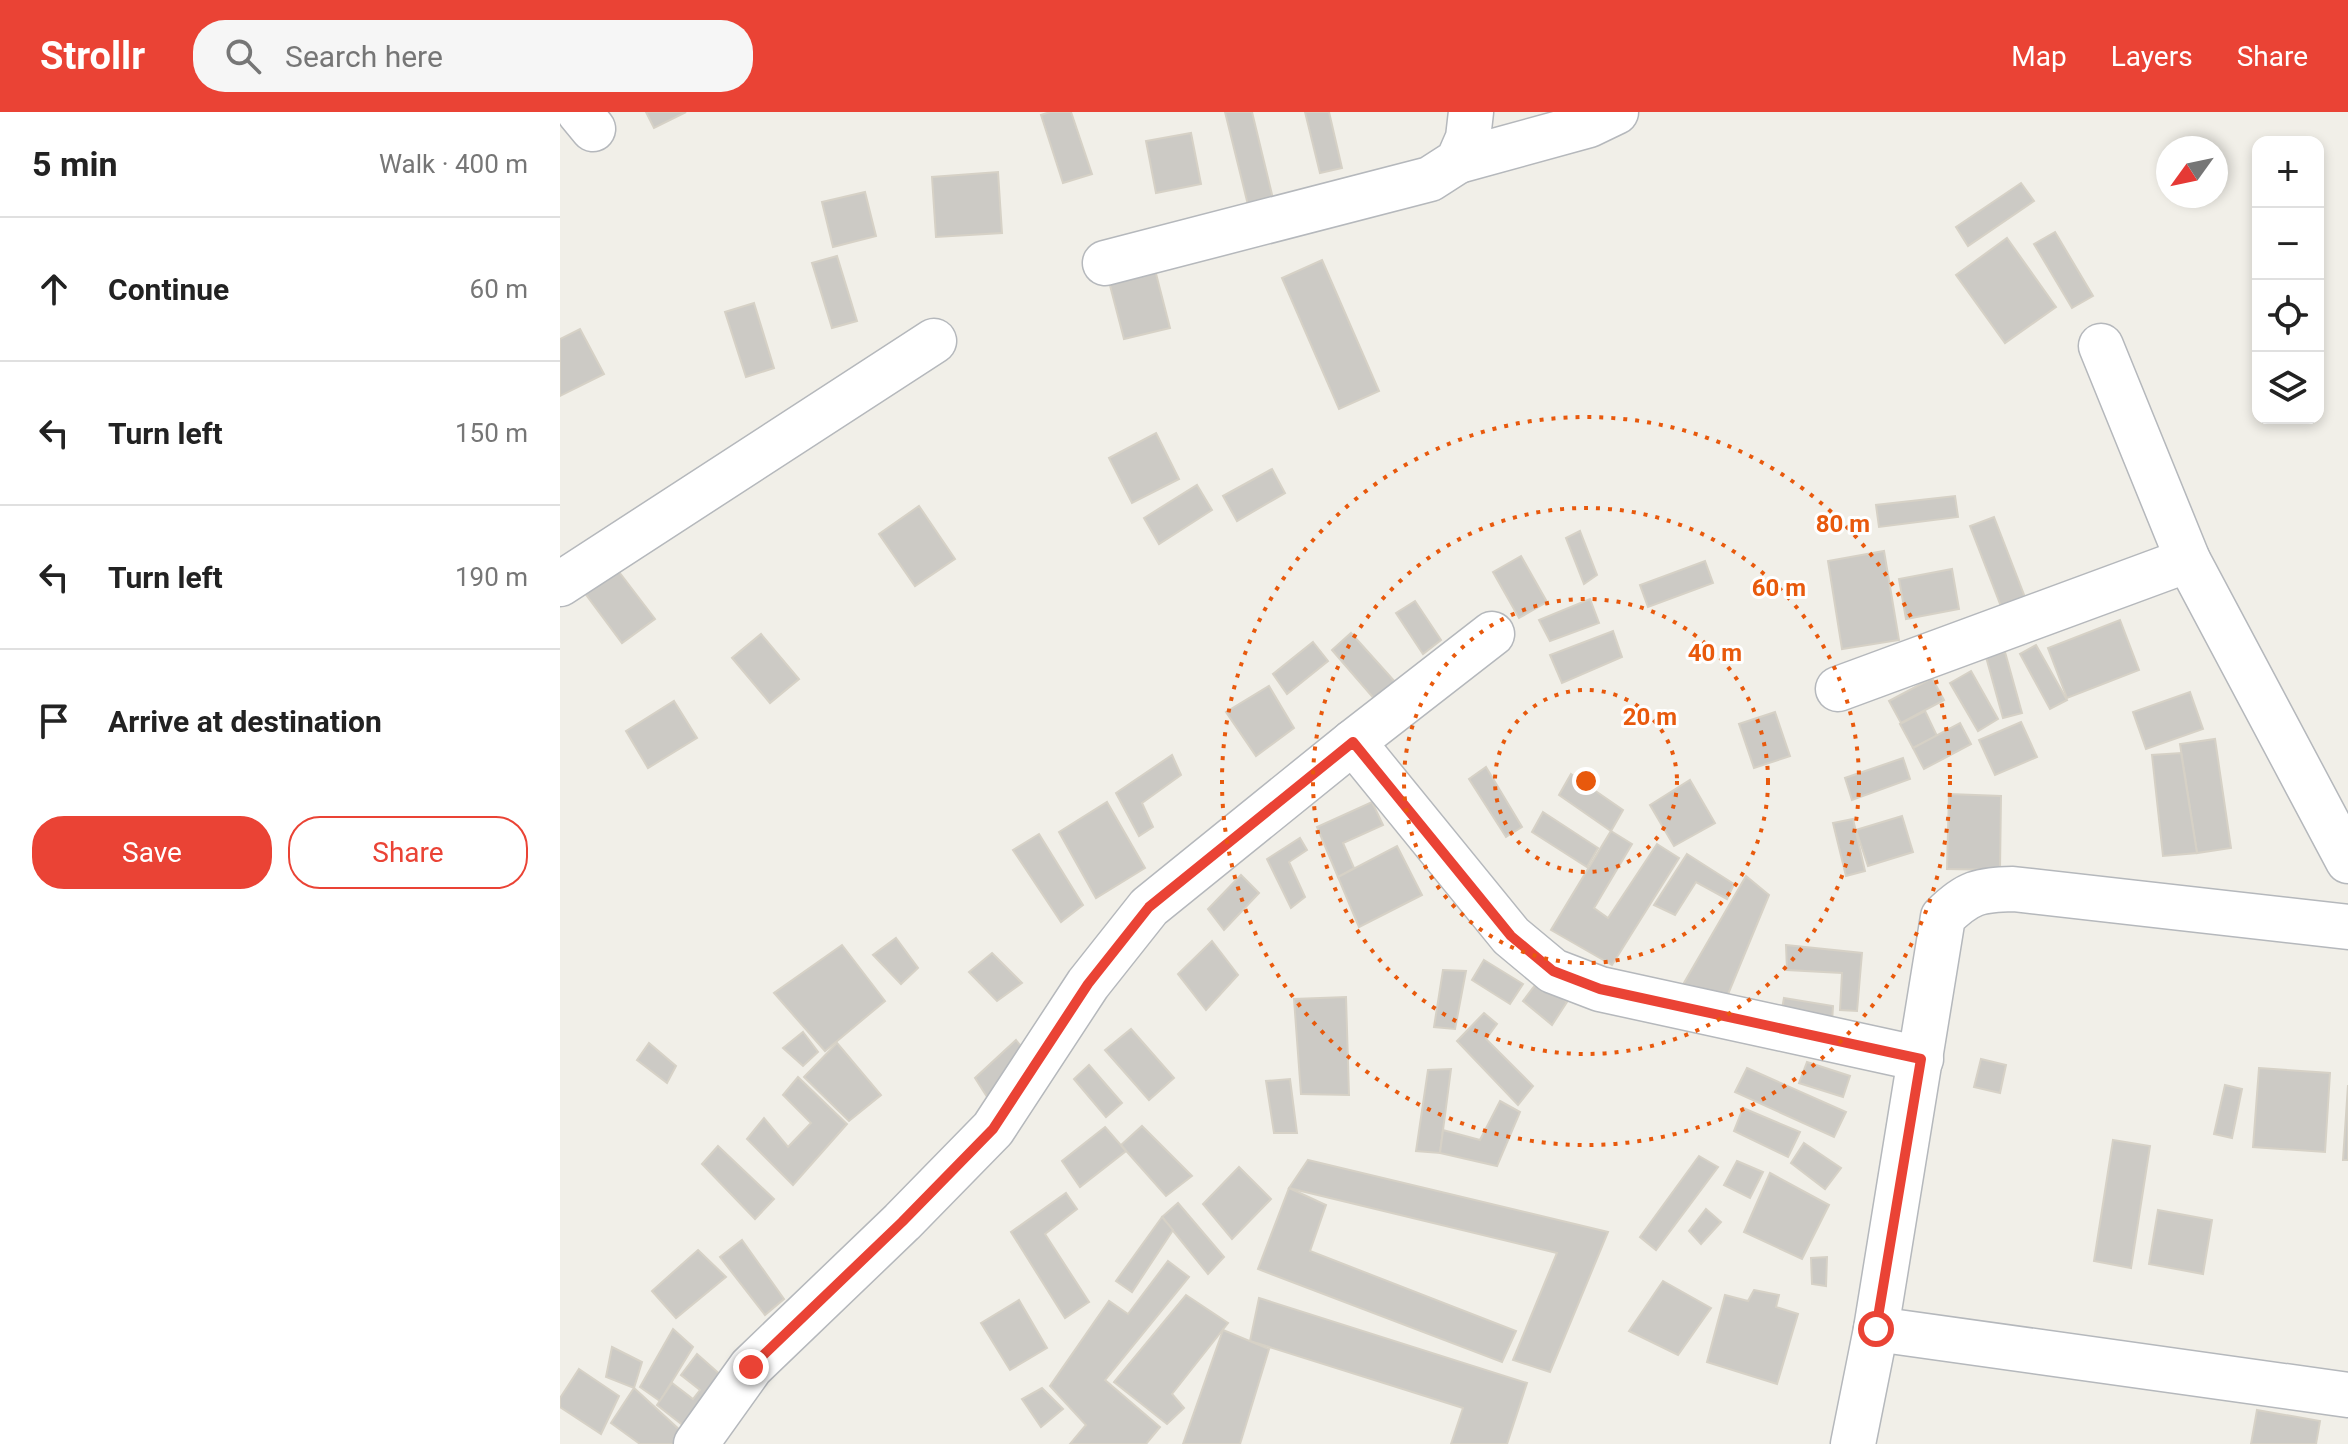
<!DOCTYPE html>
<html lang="en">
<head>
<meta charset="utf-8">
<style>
	:root { --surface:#fff; --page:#f6f6f6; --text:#222; --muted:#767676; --line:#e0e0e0; --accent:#ea4335 }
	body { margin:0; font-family:Roboto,sans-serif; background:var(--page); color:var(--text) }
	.controls { position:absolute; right:24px; top:24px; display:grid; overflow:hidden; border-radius:16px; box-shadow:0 4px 12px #0003 }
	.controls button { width:72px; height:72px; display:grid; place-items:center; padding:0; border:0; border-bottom:2px solid var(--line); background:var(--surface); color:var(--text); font:40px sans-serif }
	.compass { position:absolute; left:1596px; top:24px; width:72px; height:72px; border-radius:50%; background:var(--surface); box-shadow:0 4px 12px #0003; rotate:237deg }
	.stop { position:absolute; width:24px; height:24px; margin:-18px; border:6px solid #ea4335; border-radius:50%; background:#fff }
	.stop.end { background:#ea4335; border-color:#fff; box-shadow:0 2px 8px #0008 }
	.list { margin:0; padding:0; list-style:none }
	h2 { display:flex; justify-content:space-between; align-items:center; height:104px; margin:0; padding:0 32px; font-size:34px }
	h2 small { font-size:26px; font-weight:400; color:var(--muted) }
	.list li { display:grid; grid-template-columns:52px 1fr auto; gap:24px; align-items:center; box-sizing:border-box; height:144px; padding:0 32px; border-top:2px solid var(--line) }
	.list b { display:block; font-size:30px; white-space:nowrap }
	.list em { font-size:26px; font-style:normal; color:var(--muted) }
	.actions { display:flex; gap:16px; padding:24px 32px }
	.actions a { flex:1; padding:18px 0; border:2px solid var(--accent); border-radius:32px; text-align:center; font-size:28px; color:var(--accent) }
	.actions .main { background:var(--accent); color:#fff }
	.icon { flex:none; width:44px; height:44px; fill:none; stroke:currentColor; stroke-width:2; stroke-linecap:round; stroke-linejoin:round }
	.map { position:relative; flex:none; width:1788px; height:1332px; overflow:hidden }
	header { display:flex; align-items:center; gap:48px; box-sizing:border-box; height:112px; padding:0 40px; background:var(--accent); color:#fff }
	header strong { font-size:38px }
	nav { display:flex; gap:44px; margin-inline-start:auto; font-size:28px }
	.search { width:560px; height:72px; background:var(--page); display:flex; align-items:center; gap:20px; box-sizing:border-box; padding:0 28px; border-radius:32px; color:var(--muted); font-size:30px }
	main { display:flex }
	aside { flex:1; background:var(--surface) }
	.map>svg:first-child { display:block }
</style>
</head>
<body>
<header>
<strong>Strollr</strong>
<div class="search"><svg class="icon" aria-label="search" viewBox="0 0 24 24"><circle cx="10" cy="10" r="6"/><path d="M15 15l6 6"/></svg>Search here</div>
<nav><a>Map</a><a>Layers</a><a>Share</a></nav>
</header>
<main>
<aside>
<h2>5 min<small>Walk · 400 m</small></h2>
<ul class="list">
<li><svg class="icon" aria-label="ahead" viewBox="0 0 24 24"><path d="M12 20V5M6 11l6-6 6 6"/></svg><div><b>Continue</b></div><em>60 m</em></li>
<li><svg class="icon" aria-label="left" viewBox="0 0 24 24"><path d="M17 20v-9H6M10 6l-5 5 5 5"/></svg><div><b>Turn left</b></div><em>150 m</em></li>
<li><svg class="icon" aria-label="left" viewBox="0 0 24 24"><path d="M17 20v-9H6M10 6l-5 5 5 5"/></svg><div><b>Turn left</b></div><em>190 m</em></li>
<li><svg class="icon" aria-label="arrive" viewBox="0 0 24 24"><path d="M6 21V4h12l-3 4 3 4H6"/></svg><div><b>Arrive at destination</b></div></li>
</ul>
<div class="actions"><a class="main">Save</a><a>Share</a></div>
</aside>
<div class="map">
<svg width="1788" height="1332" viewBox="0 0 1788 1332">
	<rect width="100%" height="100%" fill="#f1efe8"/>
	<g fill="#cccac5" stroke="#d6d1c6" stroke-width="2">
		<polygon points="86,0 126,0 94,16"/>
		<polygon points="490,0 511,0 532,62 503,71 481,3"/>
		<polygon points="665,0 692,0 715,95 690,101"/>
		<polygon points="745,0 769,0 782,56 760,61"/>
		<polygon points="631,21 641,72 596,81 586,29"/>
		<polygon points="438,60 442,121 376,125 372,65"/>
		<polygon points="1461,71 1474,89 1408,134 1396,115"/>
		<polygon points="305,80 316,124 273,135 262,90"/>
		<polygon points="1495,120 1533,184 1512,196 1474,132"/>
		<polygon points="1447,126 1496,195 1445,231 1396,163"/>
		<polygon points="277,144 297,209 272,216 252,151"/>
		<polygon points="762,148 819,279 779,297 722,166"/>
		<polygon points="593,150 610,216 564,227 547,162"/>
		<polygon points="194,191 214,256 186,265 165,200"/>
		<polygon points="20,217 44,262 0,284 0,227"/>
		<polygon points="596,321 619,367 572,391 549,346"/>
		<polygon points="712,357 725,381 677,409 663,384"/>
		<polygon points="637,373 652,398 599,432 584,406"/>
		<polygon points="1395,384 1398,405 1319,415 1316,393"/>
		<polygon points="359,394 395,447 355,474 319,422"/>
		<polygon points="1434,405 1466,488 1442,497 1410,414"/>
		<polygon points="1020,419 1037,463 1024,472 1006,426"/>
		<polygon points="1324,439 1339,528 1282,537 1268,449"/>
		<polygon points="961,444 987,490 959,506 933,460"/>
		<polygon points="1145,449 1153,471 1088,495 1080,473"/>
		<polygon points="56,456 95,507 62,531 24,480"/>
		<polygon points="1392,457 1399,497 1346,507 1339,467"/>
		<polygon points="1030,487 1039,511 990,529 979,508"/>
		<polygon points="855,489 881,528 863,542 836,501"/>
		<polygon points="1560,508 1579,558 1507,586 1488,536"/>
		<polygon points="1053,519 1062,545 1002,571 990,543"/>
		<polygon points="791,521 836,571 817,590 772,538"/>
		<polygon points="201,522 239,567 210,591 172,546"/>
		<polygon points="753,530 768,549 727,582 713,562"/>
		<polygon points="1476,533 1507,588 1490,597 1460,542"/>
		<polygon points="1445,540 1462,601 1443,606 1426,545"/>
		<polygon points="1411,559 1438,607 1418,619 1390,571"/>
		<polygon points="1372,566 1384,588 1341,611 1329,589"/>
		<polygon points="709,574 734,616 696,644 666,600"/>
		<polygon points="1630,580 1643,617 1586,637 1573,600"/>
		<polygon points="114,589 137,626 88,656 66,619"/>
		<polygon points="1365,599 1377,624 1353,636 1340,612"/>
		<polygon points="1215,600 1230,644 1194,656 1179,612"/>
		<polygon points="1461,610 1477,645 1435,663 1419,628"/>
		<polygon points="1400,611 1411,632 1364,657 1353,636"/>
		<polygon points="1655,627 1671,736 1637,741 1620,632"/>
		<polygon points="1621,641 1637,741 1603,744 1592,643"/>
		<polygon points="612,643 621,663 582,691 593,715 579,724 556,681"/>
		<polygon points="1343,646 1350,667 1292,688 1285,666"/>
		<polygon points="926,655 962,715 946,725 909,667"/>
		<polygon points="1011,662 1063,698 1051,719 999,683"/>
		<polygon points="1130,668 1155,711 1114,734 1090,693"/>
		<polygon points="1389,682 1441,684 1440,758 1387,757"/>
		<polygon points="547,690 585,756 536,786 499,720"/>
		<polygon points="812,690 823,713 783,731 794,756 778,765 757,715"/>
		<polygon points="983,700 1038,736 1027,755 972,720"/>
		<polygon points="1342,704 1353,740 1308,754 1296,718"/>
		<polygon points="1293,707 1305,759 1286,764 1273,711"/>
		<polygon points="1051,719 1072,732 1034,796 1048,806 1097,732 1119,746 1052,853 991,818"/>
		<polygon points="479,722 523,793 501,810 453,738"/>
		<polygon points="740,726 747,738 729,750 745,785 731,796 707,747"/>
		<polygon points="837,734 862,783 799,815 778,765"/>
		<polygon points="1127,742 1174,772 1167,787 1136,770 1115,803 1094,793"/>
		<polygon points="681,763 699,781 664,818 648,797"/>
		<polygon points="1186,764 1209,783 1164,892 1121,876"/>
		<polygon points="336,826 358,856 341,872 313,843"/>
		<polygon points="652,829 678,863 646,898 618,862"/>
		<polygon points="282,833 325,889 265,939 214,881"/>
		<polygon points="1226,833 1302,841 1297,899 1280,898 1282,861 1227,858"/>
		<polygon points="432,841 462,871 437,889 409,860"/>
		<polygon points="924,848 963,872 950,892 912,868"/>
		<polygon points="883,858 906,859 895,917 874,915"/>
		<polygon points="979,868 1007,890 992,913 963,889"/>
		<polygon points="786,885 789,983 741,982 734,887"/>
		<polygon points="1224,886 1273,894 1272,911 1221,902"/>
		<polygon points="924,901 937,912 926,927 973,974 958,993 897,929"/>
		<polygon points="571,917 614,966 589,988 545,938"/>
		<polygon points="243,920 258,940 243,954 223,936"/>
		<polygon points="456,928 472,948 429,988 415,966"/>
		<polygon points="89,931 116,954 107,971 77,948"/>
		<polygon points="277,931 321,983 289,1009 244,965"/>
		<polygon points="1421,947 1446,953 1440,981 1414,975"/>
		<polygon points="1247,950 1290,964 1283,985 1239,971"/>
		<polygon points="529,953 562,991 546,1005 514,967"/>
		<polygon points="1187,956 1286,1000 1274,1025 1175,980"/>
		<polygon points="1699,956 1770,961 1765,1040 1693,1035"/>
		<polygon points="891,957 880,1041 856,1039 868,958"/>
		<polygon points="238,965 287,1012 233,1073 187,1027 204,1006 228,1035 251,1011 223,983"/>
		<polygon points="730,967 737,1021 714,1021 706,969"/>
		<polygon points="1665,973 1682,977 1672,1026 1654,1022"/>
		<polygon points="1788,973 1788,1048 1783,1048"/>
		<polygon points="940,989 960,1000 937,1054 880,1041 883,1018 920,1028"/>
		<polygon points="1183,996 1240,1020 1228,1045 1174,1019"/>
		<polygon points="582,1014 632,1064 606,1084 561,1033"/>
		<polygon points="545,1015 566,1039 520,1075 502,1049"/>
		<polygon points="1553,1028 1590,1034 1571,1156 1534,1149"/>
		<polygon points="1244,1031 1281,1056 1265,1077 1231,1051"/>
		<polygon points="158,1034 214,1087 195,1107 142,1052"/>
		<polygon points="1139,1044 1158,1055 1096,1138 1080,1125"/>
		<polygon points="748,1048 1048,1120 990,1260 953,1248 997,1141 729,1076"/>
		<polygon points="1177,1049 1203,1060 1190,1086 1164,1073"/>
		<polygon points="679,1055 711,1087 672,1127 643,1092"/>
		<polygon points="1210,1061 1269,1093 1242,1147 1184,1120"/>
		<polygon points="729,1076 766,1093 750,1139 956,1219 942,1250 698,1157"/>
		<polygon points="506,1081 517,1097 485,1122 529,1190 505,1206 451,1120"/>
		<polygon points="618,1091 664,1145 648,1162 602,1105"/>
		<polygon points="1146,1097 1161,1110 1141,1132 1129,1119"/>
		<polygon points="1598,1098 1652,1108 1643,1162 1589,1152"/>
		<polygon points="602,1105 613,1118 572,1180 556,1169"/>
		<polygon points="182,1128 224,1187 205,1203 160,1145"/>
		<polygon points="138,1138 166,1165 116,1206 92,1179"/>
		<polygon points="1267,1145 1266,1174 1252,1172 1251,1146"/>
		<polygon points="608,1149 629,1165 545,1268 600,1315 586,1332 510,1332 526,1313 490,1274 549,1189 568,1202"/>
		<polygon points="1103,1169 1151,1196 1118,1243 1069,1219"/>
		<polygon points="1194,1178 1219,1183 1216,1195 1238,1202 1217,1272 1147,1250 1165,1183 1188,1189"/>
		<polygon points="626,1183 668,1211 612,1282 624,1296 607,1312 554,1270"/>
		<polygon points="699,1186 967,1271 947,1332 891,1332 903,1296 690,1229"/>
		<polygon points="459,1188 487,1236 450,1258 421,1211"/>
		<polygon points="113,1217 133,1235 100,1289 80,1275"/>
		<polygon points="663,1218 709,1237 680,1332 623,1332"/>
		<polygon points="52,1235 82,1250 74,1276 46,1265"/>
		<polygon points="137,1242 173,1274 138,1325 97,1293 112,1271 133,1287 140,1278 121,1263"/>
		<polygon points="19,1257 59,1284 41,1322 0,1295 0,1286"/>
		<polygon points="74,1276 123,1321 115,1332 80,1332 51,1311"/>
		<polygon points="482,1276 503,1297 481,1315 462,1287"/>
		<polygon points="1697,1298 1760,1309 1756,1332 1691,1332"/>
	</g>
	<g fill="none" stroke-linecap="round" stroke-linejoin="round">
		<g stroke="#b5b8bc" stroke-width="47">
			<g id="minor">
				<polyline points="19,0 33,17"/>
				<polyline points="898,49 1029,13 1056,0"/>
				<polyline points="545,151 870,67 898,49 908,26 911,0"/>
				<polyline points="1541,234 1628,448 1788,749"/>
				<polyline points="0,472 374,229"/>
				<polyline points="1278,577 1628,448"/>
				<polyline points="793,630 951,824 993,859 1040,877 1361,947"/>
				<polyline points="1316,1217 1788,1283"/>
				<polyline points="136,1332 191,1255 342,1110 433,1017 528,872 589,795 793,630 932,522"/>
				<path d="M1293,1332l23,-115 67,-412c25,-25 36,-27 70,-28l335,38"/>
			</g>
		</g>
		<use href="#minor" stroke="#fff" stroke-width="44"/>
	</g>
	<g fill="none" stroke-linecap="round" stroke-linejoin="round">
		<polyline stroke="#ea4335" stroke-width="10" points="191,1255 342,1110 433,1017 528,872 589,795 793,630 951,824 993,859 1040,877 1361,947 1316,1217"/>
	</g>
	<g fill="none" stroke="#e8590c" stroke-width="4" stroke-dasharray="4 8">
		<circle cx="1026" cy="669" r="91"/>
		<circle cx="1026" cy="669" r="182"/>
		<circle cx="1026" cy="669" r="273"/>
		<circle cx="1026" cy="669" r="364"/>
	</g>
	<circle cx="1026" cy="669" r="12" fill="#e8590c" stroke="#fff" stroke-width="4"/>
	<g font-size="24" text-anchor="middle" font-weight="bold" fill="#e8590c" stroke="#fff" stroke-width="6" stroke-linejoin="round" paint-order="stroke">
		<text x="1283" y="420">80 m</text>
		<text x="1219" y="484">60 m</text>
		<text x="1155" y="549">40 m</text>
		<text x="1090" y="613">20 m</text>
	</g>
</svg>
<div class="controls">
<button>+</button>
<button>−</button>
<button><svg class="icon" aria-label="locate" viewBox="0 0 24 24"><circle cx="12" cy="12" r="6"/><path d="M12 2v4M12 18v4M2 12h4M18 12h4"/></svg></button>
<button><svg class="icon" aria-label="layers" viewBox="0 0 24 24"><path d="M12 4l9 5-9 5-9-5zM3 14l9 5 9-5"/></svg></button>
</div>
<svg class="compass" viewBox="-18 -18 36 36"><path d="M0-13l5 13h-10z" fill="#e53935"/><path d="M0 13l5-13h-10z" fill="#767676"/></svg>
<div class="stop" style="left:1316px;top:1217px"></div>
<div class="stop end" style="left:191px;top:1255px"></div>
</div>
</main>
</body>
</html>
